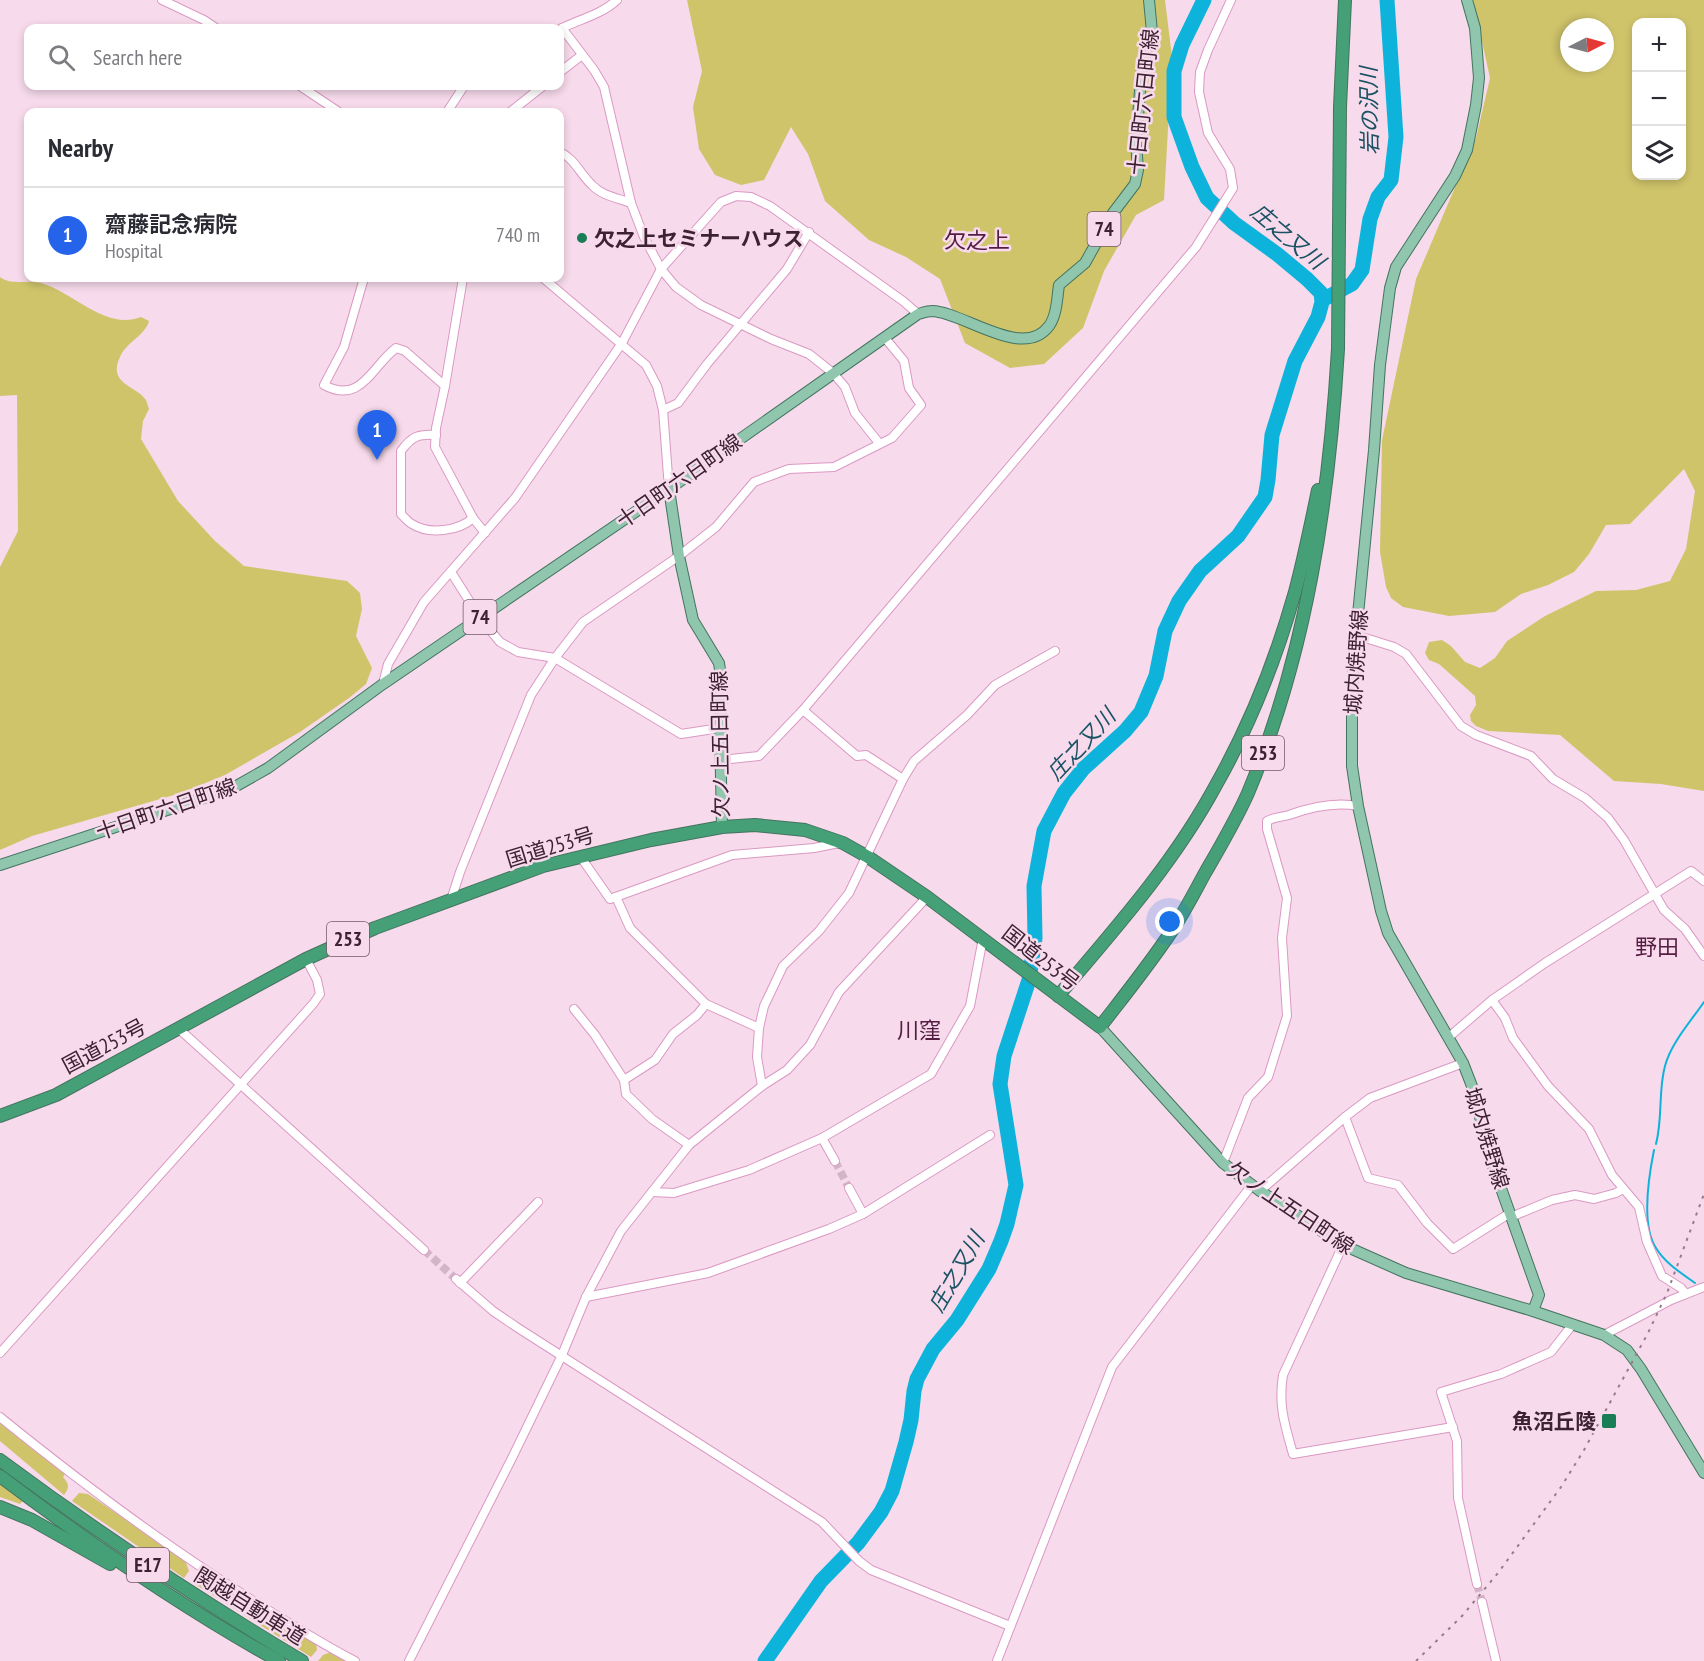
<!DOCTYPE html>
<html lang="en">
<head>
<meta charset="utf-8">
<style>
	:root { --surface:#fff; --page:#f7f7f7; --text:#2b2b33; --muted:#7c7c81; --line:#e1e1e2; --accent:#2563eb }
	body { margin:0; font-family:"PT Sans Narrow","Noto Sans JP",sans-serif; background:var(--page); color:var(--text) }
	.controls { position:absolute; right:18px; top:18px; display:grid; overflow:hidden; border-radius:12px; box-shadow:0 3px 9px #0003 }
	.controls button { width:54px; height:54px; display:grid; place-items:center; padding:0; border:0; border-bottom:2px solid var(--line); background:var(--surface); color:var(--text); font:30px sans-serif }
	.compass { position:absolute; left:1560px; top:18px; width:54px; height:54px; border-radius:50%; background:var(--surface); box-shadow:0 3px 9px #0003; rotate:84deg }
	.you { position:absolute; left:1170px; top:922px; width:21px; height:21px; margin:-15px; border:4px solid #fff; border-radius:50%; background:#1a73e8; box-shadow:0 0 0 9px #1a73e833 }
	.badge { display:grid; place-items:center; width:39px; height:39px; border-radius:50%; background:var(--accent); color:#fff; font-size:20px; font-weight:700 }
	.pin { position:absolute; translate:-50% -50px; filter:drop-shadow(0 2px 3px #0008) }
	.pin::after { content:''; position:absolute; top:32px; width:21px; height:18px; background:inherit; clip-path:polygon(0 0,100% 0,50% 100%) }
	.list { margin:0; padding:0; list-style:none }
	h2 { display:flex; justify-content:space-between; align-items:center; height:78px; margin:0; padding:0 24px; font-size:26px }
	h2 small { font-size:20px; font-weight:400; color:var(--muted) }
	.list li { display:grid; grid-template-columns:39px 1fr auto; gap:18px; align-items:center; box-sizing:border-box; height:96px; padding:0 24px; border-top:2px solid var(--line) }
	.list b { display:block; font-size:22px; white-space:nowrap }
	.list p { margin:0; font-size:20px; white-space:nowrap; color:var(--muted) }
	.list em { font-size:20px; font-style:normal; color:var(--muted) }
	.icon { flex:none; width:33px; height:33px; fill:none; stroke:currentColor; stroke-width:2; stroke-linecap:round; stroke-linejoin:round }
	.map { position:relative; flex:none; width:1704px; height:1661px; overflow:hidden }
	.search { position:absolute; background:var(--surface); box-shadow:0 3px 9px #0003; left:24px; top:24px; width:540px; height:66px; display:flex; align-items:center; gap:15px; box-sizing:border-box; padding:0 21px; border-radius:12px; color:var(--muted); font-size:22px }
	.panel { position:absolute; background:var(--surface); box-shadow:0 3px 9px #0003; left:24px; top:108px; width:540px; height:174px; border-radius:12px }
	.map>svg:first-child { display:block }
</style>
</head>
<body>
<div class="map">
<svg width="1704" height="1661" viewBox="0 0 1704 1661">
	<rect width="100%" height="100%" fill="#f7daeb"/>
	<g fill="#d0c46b" fill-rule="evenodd">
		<polygon points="687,0 1165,0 1172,57 1164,200 1136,215 1104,271 1083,328 1044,364 1010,368 965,343 940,279 906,257 869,240 825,201 808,154 791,127 764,180 741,185 715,175 699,149 693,107 702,71"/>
		<path d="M1473,0h231v791l-43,-7 -47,-3 -54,-46 -72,-4 -12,-5 -5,-5 -1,-6 6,-10 -1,-9 -36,-32 -10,-4 -4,-7 4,-11 13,-2 9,6 14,16 15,6 15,-10 12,-17 38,-25 51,-25 40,-1 34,-9 16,-32 9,-58 -11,-22 -54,55 -24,1 -17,29 -15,18 -26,13 -27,9 -26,18 -46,4 -46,-9 -12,-9 -5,-11 -6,-35 2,-112 34,-161 60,-141 14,-60zM1636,22h46v154h-46zM1569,27h36v36h-36z"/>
		<path d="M0,277c11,9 28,2 41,6 32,9 65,48 100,34l8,4c-4,15 -23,21 -29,36 -13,27 16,28 26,43 1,3 2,6 3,9l-6,12 -2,18 37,62 37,40 29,25 103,15 13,12 2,16 -6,27 16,32 -6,16 -17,14 -49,34 -75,43 -44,18 -149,43 -32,14v-283l18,-36 -1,-136 -17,1z"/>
		<path d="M0,1423l65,51 -2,3c6,7 7,10 1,18l-64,-54z"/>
		<polygon points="0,1484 23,1501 20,1504 0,1497"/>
		<polygon points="79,1493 88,1494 185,1560 189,1571 184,1578 72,1501"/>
		<polygon points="199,1575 210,1576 316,1643 317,1650 311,1657 195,1584"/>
		<polygon points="331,1652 348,1661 318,1661 323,1655"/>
	</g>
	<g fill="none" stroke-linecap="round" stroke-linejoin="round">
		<g stroke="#0eb3db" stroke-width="2">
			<path d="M1656,1144c7,-27 2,-53 9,-78 6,-23 26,-45 39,-64"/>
			<path d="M1654,1150c-5,25 -13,75 2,98 9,15 25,25 39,35"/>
		</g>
		<g stroke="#0eb3db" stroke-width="15">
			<polyline points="1326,298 1352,284 1362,270 1370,219 1378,197 1391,180 1396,137 1387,0"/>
			<polyline points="765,1661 821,1581 858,1543 881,1512 892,1491 906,1442 911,1420 914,1391 917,1379 933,1349 957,1320 989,1269 1001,1241 1007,1224 1016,1185 1000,1084 1004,1056 1029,980 1035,938 1034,886 1044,831 1064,793 1083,769 1125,731 1141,712 1156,676 1165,631 1179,601 1200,571 1238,536 1265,497 1268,480 1272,435 1295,361 1318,317 1322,302 1321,293 1307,279 1277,254 1234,223 1207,198 1192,167 1174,117 1174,71 1182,45 1204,0"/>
		</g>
		<g stroke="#d2b5c6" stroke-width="8" stroke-dasharray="8 4" stroke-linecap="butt">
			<polyline points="835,1161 849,1188"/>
			<polyline points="424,1250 456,1279"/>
			<polyline points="1477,1584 1482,1602"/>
		</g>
		<g stroke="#db99c3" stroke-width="10">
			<g id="minor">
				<polyline points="162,0 204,20 216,28"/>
				<path d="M562,28c19,-9 40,-14 55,-28"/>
				<polyline points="560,30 562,28 594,70 604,87 631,203 644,237 661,269 676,287 701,305 771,339 809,354 833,373 845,387 855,413 879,443"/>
				<polyline points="560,72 582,55"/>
				<polyline points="300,86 339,112"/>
				<polyline points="447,112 464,86"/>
				<polyline points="510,112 543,86"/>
				<path d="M560,152c15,7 20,22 32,33 10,11 26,13 39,18"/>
				<path d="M364,278l-20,69 -20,38c37,20 47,-18 72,-37l9,3 40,35"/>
				<polyline points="463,278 445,386 436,428 435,447 473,518 485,533"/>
				<polyline points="543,278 646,365 657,386 663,410 669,489"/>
				<polyline points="663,410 678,403 707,364 787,269 809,232"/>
				<path d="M436,435c-18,-1 -24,1 -35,16v63c3,3 7,8 11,10 17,11 47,7 61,-6"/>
				<polyline points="451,572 480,618 500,642 518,652 555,658 681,734 720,728"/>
				<polyline points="1356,635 1394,647 1406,654 1461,726 1476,735 1531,756 1553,779 1585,798 1608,818 1624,840 1664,910 1685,929 1704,956"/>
				<polyline points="383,684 388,664 424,602 515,498 622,343 661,269 721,202 736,196 751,197 770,206 903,301 918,314"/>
				<polyline points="803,710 857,756 866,755 903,779"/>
				<polyline points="721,760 759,756 803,710 1196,247 1233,188 1230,169 1208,133 1199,92 1200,72 1208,50 1231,0"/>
				<polyline points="580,856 610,899 732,855 814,848 839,843"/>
				<polyline points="616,897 630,928 706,1004 759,1028"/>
				<polyline points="451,900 460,872 531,695 555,658 583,622 679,556 716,527 754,482 789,469 834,467 892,438 921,405 909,388 904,361 885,338"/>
				<polyline points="1492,1000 1505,1018 1513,1038 1548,1086 1589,1129 1612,1175 1639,1207 1647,1242 1662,1276 1681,1288 1686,1294"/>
				<polyline points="574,1009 595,1035 624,1080"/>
				<polyline points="178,1028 424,1250"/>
				<polyline points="1449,1037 1492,1000 1545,963 1691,871 1704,881"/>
				<polyline points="762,1086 757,1057 759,1028 764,1006 775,983 783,966 819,931 849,893 903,779 914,761 967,715 995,685 1055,651"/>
				<polyline points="1345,1117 1368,1178 1398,1185 1427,1223 1453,1249 1510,1213"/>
				<polyline points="822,1138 835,1161"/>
				<polyline points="689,1145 652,1119 626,1094 624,1080 655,1060 673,1034 697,1015 706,1004"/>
				<path d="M1223,1163l25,-65 20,-21 19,-61 -5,-78 5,-40 -20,-69v-8c7,-4 15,-4 22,-6 22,-8 47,-13 69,-9"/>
				<polyline points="849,1188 863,1214"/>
				<polyline points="1260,1191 1345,1117 1370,1098 1463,1063"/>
				<polyline points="652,1192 674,1193 749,1170 822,1138 931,1074 970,1006 983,938"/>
				<polyline points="1511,1217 1552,1200 1575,1195 1594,1199 1616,1193 1623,1189"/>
				<path d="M1343,1245l-60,130c-5,31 2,50 10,79l160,-27"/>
				<polyline points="456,1279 493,1311 518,1328 822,1522 859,1561 871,1570 1010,1626"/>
				<polyline points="460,1283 538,1202"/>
				<polyline points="586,1297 708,1273 829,1229 863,1214 990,1135"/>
				<polyline points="1604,1335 1671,1300 1704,1287"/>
				<polyline points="0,1353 313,1004 320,994 317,980 306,959"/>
				<path d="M0,1417c84,68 169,132 260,188 32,20 62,39 95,56"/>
				<polyline points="1477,1584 1458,1498 1457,1441 1441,1392 1501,1374 1551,1352 1573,1324"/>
				<polyline points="1482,1602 1496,1661"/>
				<polyline points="409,1661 513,1456 562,1355 586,1297 621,1231 689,1145 762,1086 787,1070 810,1045 839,992 927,897"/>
				<polyline points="997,1661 1112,1367 1252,1185"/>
			</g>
		</g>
		<g stroke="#43745f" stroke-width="12">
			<g id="major">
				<polyline points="1467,0 1475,28 1479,78 1476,105 1467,150 1455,176 1396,267 1390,288 1380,365 1374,450 1356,635 1352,688 1352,766 1358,806 1381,911 1388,933 1463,1063 1475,1094 1487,1149 1539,1295 1533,1311"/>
				<polyline points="669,489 679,556 693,620 719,663 722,683 720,728 722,827"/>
				<path d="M0,865l231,-76 37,-21 115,-84 286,-195 249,-175c4,-1 10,-3 14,-3 32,1 91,50 117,15 8,-11 8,-28 10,-41l26,-22 28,-50 22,-29 3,-14 -2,-28 6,-77 10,-33 -3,-32"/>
				<polyline points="1100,1027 1223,1163 1260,1191 1343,1245 1406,1273 1533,1311 1604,1335 1627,1350 1641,1369 1704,1473"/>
			</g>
		</g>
		<g stroke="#43745f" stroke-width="14">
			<g id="highway">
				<path d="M1058,996c57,-67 116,-133 158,-211 34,-60 60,-126 79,-193 9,-34 16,-68 23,-102"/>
				<path d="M0,1116l56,-21 250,-136 69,-31 168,-62 108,-26 71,-13 33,-2 50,5 38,13 25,14 59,40 173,130c24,-31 49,-62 71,-95 13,-19 23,-39 34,-59 15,-26 31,-53 43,-80 59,-141 81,-293 90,-444l2,-242 5,-107"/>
				<path d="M0,1460c97,72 198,139 302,201"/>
				<path d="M0,1476c89,67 181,131 279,185"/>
				<polyline points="0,1507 32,1520 110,1564"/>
			</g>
		</g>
		<use href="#minor" stroke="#fff" stroke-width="8"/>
		<use href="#major" stroke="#90c6ad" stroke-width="10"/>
		<use href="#highway" stroke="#46a077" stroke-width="12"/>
		<polyline stroke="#977b8c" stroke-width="2" stroke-dasharray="3 6" stroke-linecap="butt" points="1416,1661 1462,1616 1498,1573 1561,1487 1584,1450 1648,1333 1667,1293 1704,1194"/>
	</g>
	<g fill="#197d56" stroke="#f7daeb" stroke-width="2">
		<circle cx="582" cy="238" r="6"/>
		<rect x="1601" y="1413" width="16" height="16" rx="3"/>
	</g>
	<g text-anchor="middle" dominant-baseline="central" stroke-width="5" stroke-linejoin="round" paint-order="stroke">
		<g fill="#f7daeb" stroke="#75596a" stroke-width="1.5">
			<rect x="1087.5" y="212" width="33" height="34" rx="4.5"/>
			<rect x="463.5" y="600" width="33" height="34" rx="4.5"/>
			<rect x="1242" y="736" width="42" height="34" rx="4.5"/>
			<rect x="327" y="922" width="42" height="34" rx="4.5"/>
			<rect x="127" y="1548" width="42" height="34" rx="4.5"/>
		</g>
		<g font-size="20" font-weight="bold" fill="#3d2233">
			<text x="1104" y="229">74</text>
			<text x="480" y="617">74</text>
			<text x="1263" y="753">253</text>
			<text x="348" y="939">253</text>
			<text x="148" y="1565">E17</text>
		</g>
		<g font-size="21" fill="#3d2233" stroke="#f7daeb">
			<text transform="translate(1143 102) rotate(-84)">十日町六日町線</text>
			<text transform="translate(679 481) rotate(-35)">十日町六日町線</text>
			<text transform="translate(1356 662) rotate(-86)">城内焼野線</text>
			<text transform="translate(720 744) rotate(-91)">欠ノ上五日町線</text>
			<text transform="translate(166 809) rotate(-19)">十日町六日町線</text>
			<text transform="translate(550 847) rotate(-17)">国道253号</text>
			<text transform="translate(1041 958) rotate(38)">国道253号</text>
			<text transform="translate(104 1046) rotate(-28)">国道253号</text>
			<text transform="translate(1487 1138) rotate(73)">城内焼野線</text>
			<text transform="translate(1291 1208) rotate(34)">欠ノ上五日町線</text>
			<text transform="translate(250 1606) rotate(32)">関越自動車道</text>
		</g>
		<g font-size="21" font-weight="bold" fill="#3d2233" stroke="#f7daeb" text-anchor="start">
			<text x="594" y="238">欠之上セミナーハウス</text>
			<text x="1596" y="1421" text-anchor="end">魚沼丘陵</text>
		</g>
		<g font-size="22" font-style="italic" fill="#195263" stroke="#f7daeb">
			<text transform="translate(1369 111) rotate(-91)">岩の沢川</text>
			<text transform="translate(1288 236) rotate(40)">庄之又川</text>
			<text transform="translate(1081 744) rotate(-47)">庄之又川</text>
			<text transform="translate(956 1272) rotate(-60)">庄之又川</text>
		</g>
		<g font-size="22" fill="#531c42" stroke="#f7daeb">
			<text x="977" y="240">欠之上</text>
			<text x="1657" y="947">野田</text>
			<text x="919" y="1030">川窪</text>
		</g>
	</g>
</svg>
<div class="controls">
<button>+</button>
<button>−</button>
<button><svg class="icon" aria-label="layers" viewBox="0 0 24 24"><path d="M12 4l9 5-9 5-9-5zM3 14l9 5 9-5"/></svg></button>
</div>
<svg class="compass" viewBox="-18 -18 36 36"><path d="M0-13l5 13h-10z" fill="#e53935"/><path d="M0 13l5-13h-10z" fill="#7c7c81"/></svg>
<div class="you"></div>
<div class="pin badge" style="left:377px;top:460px">1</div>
<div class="search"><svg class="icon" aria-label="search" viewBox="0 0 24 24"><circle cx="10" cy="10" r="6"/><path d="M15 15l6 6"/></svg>Search here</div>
<section class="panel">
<h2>Nearby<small></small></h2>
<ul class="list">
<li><span class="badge">1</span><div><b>齋藤記念病院</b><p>Hospital</p></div><em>740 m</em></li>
</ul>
</section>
</div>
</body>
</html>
